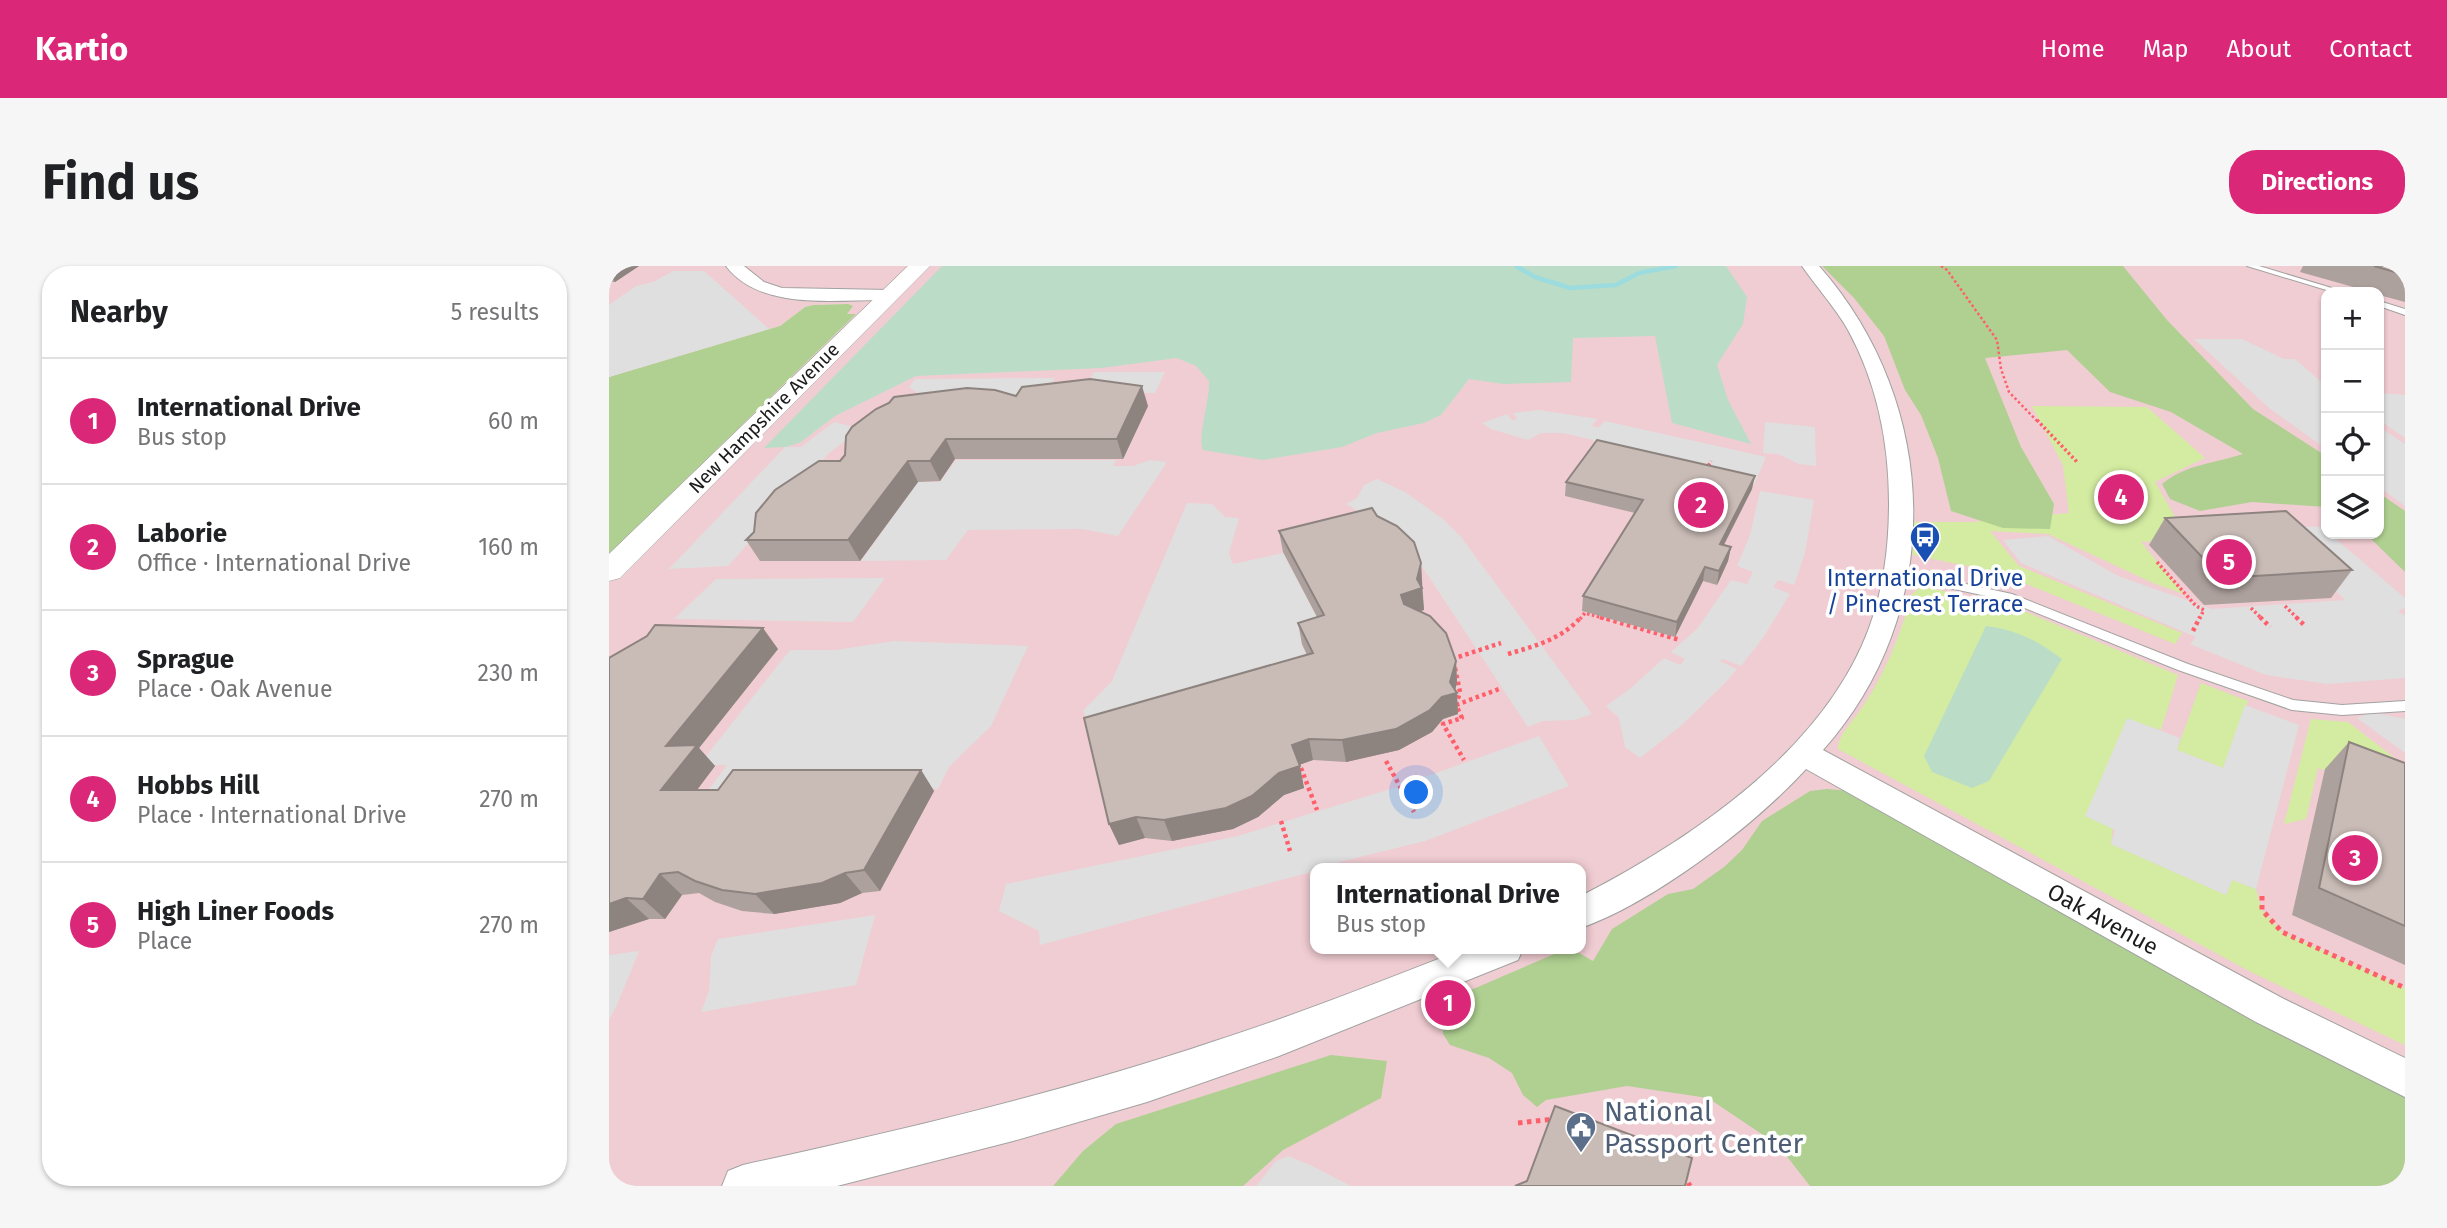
<!DOCTYPE html>
<html lang="en">
<head>
<meta charset="utf-8">
<style>
	:root { --surface:#fff; --page:#f6f6f6; --text:#202124; --muted:#757577; --line:#e0e0e0; --accent:#db2777 }
	body { margin:0; font-family:"Fira Sans",sans-serif; background:var(--page); color:var(--text) }
	.controls { position:absolute; right:21px; top:21px; display:grid; overflow:hidden; border-radius:14px; box-shadow:0 2px 5px #0004 }
	.controls button { width:63px; height:63px; display:grid; place-items:center; padding:0; border:0; border-bottom:2px solid var(--line); background:var(--surface); color:var(--text); font:35px sans-serif }
	.you { position:absolute; left:808px; top:527px; width:24px; height:24px; margin:-18px; border:5px solid #fff; border-radius:50%; background:#1a73e8; box-shadow:0 0 0 10px #1a73e833 }
	.badge { display:grid; place-items:center; width:46px; height:46px; border-radius:50%; background:var(--accent); color:#fff; font-size:23px; font-weight:700 }
	.pin { position:absolute; translate:-50% -50%; border:4px solid #fff; box-shadow:0 2px 7px #0006 }
	.popup { position:absolute; left:701px; top:597px; width:276px; height:91px; box-sizing:border-box; display:grid; place-content:center; border-radius:14px; background:var(--surface); filter:drop-shadow(0 2px 5px #0005); font-size:23px; white-space:nowrap; color:var(--muted) }
	.popup b { font-size:26px; color:var(--text) }
	.popup::after { content:''; position:absolute; left:50%; top:100%; margin-left:-14px; border:14px solid transparent; border-top-color:var(--surface) }
	.list { margin:0; padding:0; list-style:none }
	h2 { display:flex; justify-content:space-between; align-items:center; height:91px; margin:0; padding:0 28px; font-size:30px }
	h2 small { font-size:23px; font-weight:400; color:var(--muted) }
	.list li { display:grid; grid-template-columns:46px 1fr auto; gap:21px; align-items:center; box-sizing:border-box; height:126px; padding:0 28px; border-top:2px solid var(--line) }
	.list b { display:block; font-size:26px; white-space:nowrap }
	.list p { margin:0; font-size:23px; white-space:nowrap; color:var(--muted) }
	.list em { font-size:23px; font-style:normal; color:var(--muted) }
	.icon { flex:none; width:38px; height:38px; fill:none; stroke:currentColor; stroke-width:2; stroke-linecap:round; stroke-linejoin:round }
	.map { position:relative; flex:none; width:1796px; height:920px; overflow:hidden; border-radius:28px }
	header { display:flex; align-items:center; gap:42px; box-sizing:border-box; height:98px; padding:0 35px; background:var(--accent); color:#fff }
	header strong { font-size:33px }
	nav { display:flex; gap:38px; margin-inline-start:auto; font-size:24px }
	.intro { display:flex; align-items:center; justify-content:space-between; box-sizing:border-box; height:168px; padding:0 42px }
	h1 { margin:0; font-size:49px }
	.button { padding:18px 32px; border-radius:28px; background:var(--accent); color:#fff; font-size:24px; font-weight:700 }
	main { display:flex; gap:42px; padding:0 42px }
	aside { flex:1; background:var(--surface); border-radius:28px; box-shadow:0 2px 5px #0004 }
	.map>svg:first-child { display:block }
</style>
</head>
<body>
<header>
<strong>Kartio</strong>
<nav><a>Home</a><a>Map</a><a>About</a><a>Contact</a></nav>
</header>
<div class="intro"><h1>Find us</h1><a class="button">Directions</a></div>
<main>
<aside>
<h2>Nearby<small>5 results</small></h2>
<ul class="list">
<li><span class="badge">1</span><div><b>International Drive</b><p>Bus stop</p></div><em>60 m</em></li>
<li><span class="badge">2</span><div><b>Laborie</b><p>Office · International Drive</p></div><em>160 m</em></li>
<li><span class="badge">3</span><div><b>Sprague</b><p>Place · Oak Avenue</p></div><em>230 m</em></li>
<li><span class="badge">4</span><div><b>Hobbs Hill</b><p>Place · International Drive</p></div><em>270 m</em></li>
<li><span class="badge">5</span><div><b>High Liner Foods</b><p>Place</p></div><em>270 m</em></li>
</ul>
</aside>
<div class="map">
<svg width="1796" height="920" viewBox="0 0 1796 920">
	<rect width="100%" height="100%" fill="#ede6df"/>
	<path fill="#f0cdd2" fill-rule="evenodd" d="M0,0h1796v920h-1796v-632l246,-239 -8,-1 1,-10 -35,1 -8,2 -25,19 -171,51zM1717,26h53v242h-53zM706,602h266v81h-266z"/>
	<g fill="#d3eca1">
		<polygon points="1423,140 1538,141 1596,192 1546,216 1569,256 1662,269 1532,276 1575,328 1544,317 1439,268 1381,265 1410,300 1573,367 1566,378 1388,306 1304,289 1301,256 1364,256 1460,247 1454,199"/>
		<path d="M1321,322l84,19 164,68 -17,55 -34,-11 -16,125 115,51 6,-15 24,9 6,21 20,22 123,56v57l-154,-73 -413,-223c0,-13 13,-26 21,-37 25,-35 41,-76 53,-118l6,-5z"/>
		<polygon points="1592,417 1639,435 1614,502 1568,484"/>
		<polygon points="1702,453 1739,456 1796,500 1796,535 1709,502 1697,553 1675,558"/>
	</g>
	<g fill="#afd091">
		<path d="M1213,0h301l44,54 86,89 73,47v51l-74,-5 -52,9 -30,-12 -8,-15c24,-20 54,-21 81,-30l-72,-42 -61,-20 -43,-42 -82,8 36,89 33,57 -4,25 -47,-1 -52,-17 -13,-53 -17,-43 -16,-25 -21,-54 -30,-38z"/>
		<polygon points="239,38 244,40 238,48 247,48 0,288 0,111 171,60 196,41 204,39"/>
		<polygon points="1770,227 1796,245 1796,306 1757,268 1770,268"/>
		<polygon points="1218,523 1241,525 1796,822 1796,920 1201,920 1169,879 1099,832 1018,820 937,834 928,841 914,829 903,807 880,792 841,779 834,768 832,750 838,741 855,727 957,683 963,683 984,695 1003,663 1059,628 1084,623 1115,601 1133,584 1153,555 1201,525"/>
		<polygon points="722,789 778,795 772,832 674,884 634,920 444,920 474,885 507,858"/>
	</g>
	<g fill="#bbddc7">
		<path d="M333,0h784l21,31 -4,27 -26,41 11,35 23,44 -79,-21 -17,-87 -82,2 -2,44 -67,2 -35,-5 -28,36 -17,8 -47,10 -35,14 -79,13 -60,-10c-6,-14 7,-49 6,-69l-13,-15 -19,-8 -76,10 -185,8 -81,40 -34,26 -15,5 -22,1z"/>
		<path d="M1377,360c31,4 52,15 76,33l-73,122 -17,7 -40,-16 -8,-16z"/>
	</g>
	<g fill="#dfdfdf">
		<polygon points="64,5 95,5 160,63 0,111 0,39 27,20 44,16"/>
		<polygon points="1585,73 1633,73 1675,93 1686,93 1717,120 1717,183 1660,142"/>
		<polygon points="485,106 556,106 546,127 473,127"/>
		<polygon points="446,112 431,134 305,134 310,128 300,121 306,113"/>
		<polygon points="1770,127 1796,129 1796,172 1770,154"/>
		<polygon points="930,144 989,153 983,159 985,161 990,161 996,155 1157,191 1145,219 991,186 979,183 986,177 984,174 954,167 932,167 919,174 882,163 873,157 898,148 903,154 908,153 904,147"/>
		<polygon points="225,156 253,163 220,187 119,300 60,303 176,181 192,181"/>
		<polygon points="1156,156 1206,161 1207,200 1190,198 1169,188 1154,187"/>
		<polygon points="1770,161 1796,178 1796,240 1770,221"/>
		<polygon points="347,194 507,194 504,200 524,200 541,194 558,196 509,270 474,263 359,264 337,294 252,295 309,216 331,216"/>
		<polygon points="768,213 796,226 834,253 852,271 983,448 966,454 934,455 919,461 810,296 756,249 737,238 748,232 755,219"/>
		<polygon points="1151,225 1205,234 1196,287 1185,319 1169,314 1164,321 1181,328 1154,372 1132,400 1114,393 1111,395 1128,403 1117,416 1073,459 1031,492 1016,481 1010,452 997,440 1022,422 1055,392 1071,399 1076,393 1062,386 1088,363 1122,314 1138,318 1144,306 1128,300 1141,269"/>
		<polygon points="578,237 603,238 616,251 630,252 620,287 624,298 674,287 718,370 692,378 708,409 485,466 474,445 503,415"/>
		<polygon points="1660,259 1714,261 1717,268 1721,268 1796,332 1796,342 1789,345 1796,350 1796,412 1719,418 1657,409 1581,378 1587,371 1412,297 1394,274 1439,270 1509,310 1603,343 1736,334"/>
		<polygon points="276,312 244,356 65,353 107,313"/>
		<polygon points="286,375 419,380 382,460 340,501 329,523 144,522 85,543 118,499 90,499 181,384 226,384"/>
		<polygon points="1636,439 1690,459 1647,623 1623,614 1617,629 1502,578 1506,564 1476,550 1518,452 1571,472 1568,484 1614,502"/>
		<polygon points="1763,446 1796,453 1796,487 1748,452"/>
		<polygon points="930,470 960,520 816,575 706,602 706,605 431,679 430,665 390,645 397,618 629,570 791,520"/>
		<polygon points="266,649 247,719 92,746 100,725 102,690 109,673"/>
		<polygon points="30,685 8,739 0,754 0,689"/>
		<polygon points="679,890 701,899 742,920 647,920 667,895"/>
	</g>
	<g fill="none" stroke-linecap="round" stroke-linejoin="round">
		<polyline stroke="#9cdbde" stroke-width="4.5" points="907,0 926,11 961,22 1007,19 1030,7 1067,0"/>
		<g stroke="#a2a2a2" stroke-width="2">
			<g id="service">
				<polygon points="1638,0 1650,0 1736,26 1724,26"/>
				<polygon points="1770,35 1796,43 1796,49 1770,40"/>
				<polygon points="1288,303 1403,328 1579,398 1684,434 1733,439 1796,435 1796,445 1733,449 1683,444 1569,404 1396,334 1284,310 1282,307"/>
			</g>
		</g>
		<g stroke="#a2a2a2" stroke-width="2">
			<g id="minor">
				<path d="M117,0h18l20,16 18,6 107,2 9,5 -9,5c-52,-1 -128,12 -163,-34z"/>
				<path d="M1193,0h17c122,138 128,345 4,484l459,248 123,60v39l-149,-75 -450,-253c-52,57 -152,133 -225,159v-32c111,-57 243,-146 288,-268 15,-40 20,-83 20,-125 0,-60 -12,-120 -41,-173 -13,-23 -31,-42 -46,-64z"/>
				<path d="M855,683h59l-5,11 -239,96 -132,46 -134,39 -176,45h-115l6,-15 15,-6c159,-35 318,-72 472,-124 84,-27 167,-60 249,-92z"/>
			</g>
		</g>
		<g stroke="#a2a2a2" stroke-width="1">
			<polygon id="tertiary" points="299,0 321,0 11,312 0,315 0,288"/>
		</g>
		<polyline stroke="#ff5f6b" stroke-width="2.5" stroke-dasharray="2.5 2.5" stroke-linecap="butt" points="1332,0 1338,4 1388,74 1392,103 1400,126 1429,156"/>
		<g stroke="#ff5f6b" stroke-width="3.5" stroke-dasharray="2.5 2.5" stroke-linecap="butt">
			<polyline points="1428,154 1469,197"/>
			<polyline points="1097,204 1102,195"/>
			<polyline points="1548,296 1587,340 1595,344 1590,353"/>
			<polyline points="1676,340 1689,353"/>
			<polyline points="1642,342 1653,353"/>
			<polyline points="971,353 976,347 998,353"/>
		</g>
		<g stroke="#ff5f6b" stroke-width="4.5" stroke-dasharray="3.5 3.5" stroke-linecap="butt">
			<polyline points="991,351 1071,374"/>
			<polyline points="1651,351 1661,361"/>
			<polyline points="1687,351 1695,359"/>
			<polyline points="1584,365 1591,351"/>
			<path d="M899,388c27,-8 54,-15 73,-37"/>
			<polyline points="843,393 892,377"/>
			<polyline points="846,402 851,426 847,439 853,452 834,458 855,494"/>
			<polyline points="847,439 890,423"/>
			<polyline points="777,495 805,546"/>
			<polyline points="692,502 708,544"/>
			<polyline points="672,555 681,585"/>
		</g>
		<g stroke="#ff5f6b" stroke-width="5" stroke-dasharray="4.5 4.5" stroke-linecap="butt">
			<polyline points="1653,630 1653,644 1673,666 1796,722"/>
			<polyline points="909,857 946,853"/>
			<polyline points="1075,909 1081,920"/>
		</g>
		<use href="#service" fill="#fff" fill-rule="evenodd"/>
		<use href="#minor" fill="#fff" fill-rule="evenodd"/>
		<use href="#tertiary" fill="#fff" fill-rule="evenodd"/>
	</g>
	<g fill="#ada19d">
		<polygon points="0,0 30,0 6,16 0,16"/>
		<polygon points="1694,0 1796,0 1796,36 1770,29 1770,26 1762,26 1691,6"/>
		<polygon points="407,130 539,140 514,193 346,193 331,215 309,216 251,295 151,295 137,274 231,195"/>
		<polygon points="957,216 1143,223 1115,279 1122,281 1119,295 1108,319 1094,315 1066,371 973,345 974,330 1026,247 956,230"/>
		<polygon points="768,250 812,297 815,344 810,345 847,395 848,417 846,424 849,448 834,453 823,466 790,484 737,496 704,494 690,499 695,522 675,529 649,551 624,563 563,575 536,572 510,579 500,558 698,389 693,378 689,357 708,351 674,286 670,265"/>
		<polygon points="1556,252 1743,304 1722,332 1595,339 1540,279"/>
		<polygon points="169,383 90,482 106,500 88,524 109,524 312,504 325,525 271,625 253,627 231,637 165,648 133,645 106,636 90,627 73,629 56,653 40,653 0,666 0,392"/>
		<polygon points="1740,476 1796,497 1796,699 1683,649 1716,503"/>
	</g>
	<g fill="#8d837f">
		<polygon points="5,0 30,0 6,16 0,7 0,3"/>
		<polygon points="533,120 539,140 514,193 508,173"/>
		<polygon points="337,173 346,193 331,215 321,195"/>
		<polygon points="299,195 309,216 251,295 239,274"/>
		<polygon points="1146,210 1143,223 1108,292 1111,278"/>
		<polygon points="1122,281 1119,295 1108,319 1110,305"/>
		<polygon points="812,297 813,318 812,323 813,322 815,344 794,350 792,329"/>
		<polygon points="1096,301 1094,315 1066,371 1068,356"/>
		<polygon points="154,362 169,383 90,482 106,500 72,545 52,524 57,480"/>
		<polygon points="847,395 848,417 845,427 848,427 849,448 834,453 823,466 790,484 737,496 733,474 841,416"/>
		<polygon points="700,473 704,494 687,500 683,479"/>
		<polygon points="691,500 695,522 675,529 649,551 624,563 563,575 555,554 670,507"/>
		<polygon points="312,504 325,525 271,625 255,604"/>
		<polygon points="527,551 536,572 510,579 500,558"/>
		<polygon points="236,607 253,627 231,637 165,648 146,628"/>
		<polygon points="51,608 73,629 56,653 34,633"/>
		<polygon points="17,632 40,653 0,666 0,638"/>
	</g>
	<g fill="#c9bbb6" stroke="#8d837f" stroke-width="2">
		<polygon points="1765,0 1796,0 1796,9"/>
		<polygon points="481,113 533,120 508,173 337,173 321,195 299,195 239,274 137,274 145,266 147,247 166,224 210,195 231,195 236,189 237,170 243,161 267,143 280,137 285,131 358,122 386,124 407,130 413,121"/>
		<polygon points="988,174 1146,210 1111,278 1122,281 1110,305 1096,301 1068,356 974,330 1034,234 957,216"/>
		<polygon points="763,242 768,250 788,260 805,276 812,297 808,313 813,322 792,329 795,338 821,350 837,367 847,395 841,416 848,427 833,431 821,444 787,463 733,474 700,473 683,479 691,500 670,507 643,530 617,542 555,554 527,551 500,558 475,452 704,387 689,357 715,349 670,265"/>
		<polygon points="1677,245 1743,304 1613,312 1556,252"/>
		<polygon points="46,359 154,362 57,480 88,479 52,524 109,524 124,504 312,504 255,604 236,607 213,617 146,628 113,624 86,615 69,606 51,608 34,633 17,632 0,638 0,392 38,370"/>
		<polygon points="1740,476 1796,497 1796,660 1710,622"/>
		<polygon points="946,840 1083,892 1076,920 906,920 918,915"/>
	</g>
	<defs>
		<g id="bus-pin" transform="scale(1.575)"><path d="M0 17L-7.5 6A9.5 9.5 0 1 1 7.5 6Z" fill="#1a4fb4" stroke="#fff"/><path d="M-5-6H5V4H4V6H2V4H-2V6H-4V4H-5ZM-3.5-4V0h7V-4ZM-3.5 1.2v1.5H-2V1.2ZM2 1.2v1.5H3.5V1.2Z" fill="#fff"/></g>
		<g id="civic-pin" transform="scale(1.575)"><path d="M0 17L-7.5 6A9.5 9.5 0 1 1 7.5 6Z" fill="#5c6f8a" stroke="#fff"/><path d="M-.6-6.5H3V-4.5H.6V-3L4-1V1h2V6H-6V1h2V-1L-.6-3ZM-1.2 2.5V6h2.4V2.5Z" fill="#fff"/></g>
	</defs>
	<g fill-rule="evenodd">
		<use href="#bus-pin" x="1316" y="271"/>
		<use href="#civic-pin" x="972" y="861"/>
	</g>
	<g text-anchor="middle" dominant-baseline="central" stroke-width="7" stroke-linejoin="round" paint-order="stroke">
		<g font-size="19" fill="#1b1b1b" stroke="#fff">
			<text transform="translate(155 152) rotate(-45)">New Hampshire Avenue</text>
		</g>
		<g font-size="23" fill="#164399" stroke="#fff">
			<text x="1316" y="312">International Drive<tspan x="1316" dy="26">/ Pinecrest Terrace</tspan></text>
		</g>
		<g font-size="23" fill="#1b1b1b" stroke="#fff">
			<text transform="translate(1494 653) rotate(29)">Oak Avenue</text>
		</g>
		<g font-size="28" fill="#4e5e75" stroke="#fff" text-anchor="start">
			<text x="995" y="845">National<tspan x="995" dy="32">Passport Center</tspan></text>
		</g>
	</g>
</svg>
<div class="controls">
<button>+</button>
<button>−</button>
<button><svg class="icon" aria-label="locate" viewBox="0 0 24 24"><circle cx="12" cy="12" r="6"/><path d="M12 2v4M12 18v4M2 12h4M18 12h4"/></svg></button>
<button><svg class="icon" aria-label="layers" viewBox="0 0 24 24"><path d="M12 4l9 5-9 5-9-5zM3 14l9 5 9-5"/></svg></button>
</div>
<div class="you"></div>
<div class="pin badge" style="left:839px;top:737px">1</div>
<div class="popup"><b>International Drive</b>Bus stop</div>
<div class="pin badge" style="left:1092px;top:239px">2</div>
<div class="pin badge" style="left:1746px;top:592px">3</div>
<div class="pin badge" style="left:1512px;top:231px">4</div>
<div class="pin badge" style="left:1620px;top:296px">5</div>
</div>
</main>
</body>
</html>
